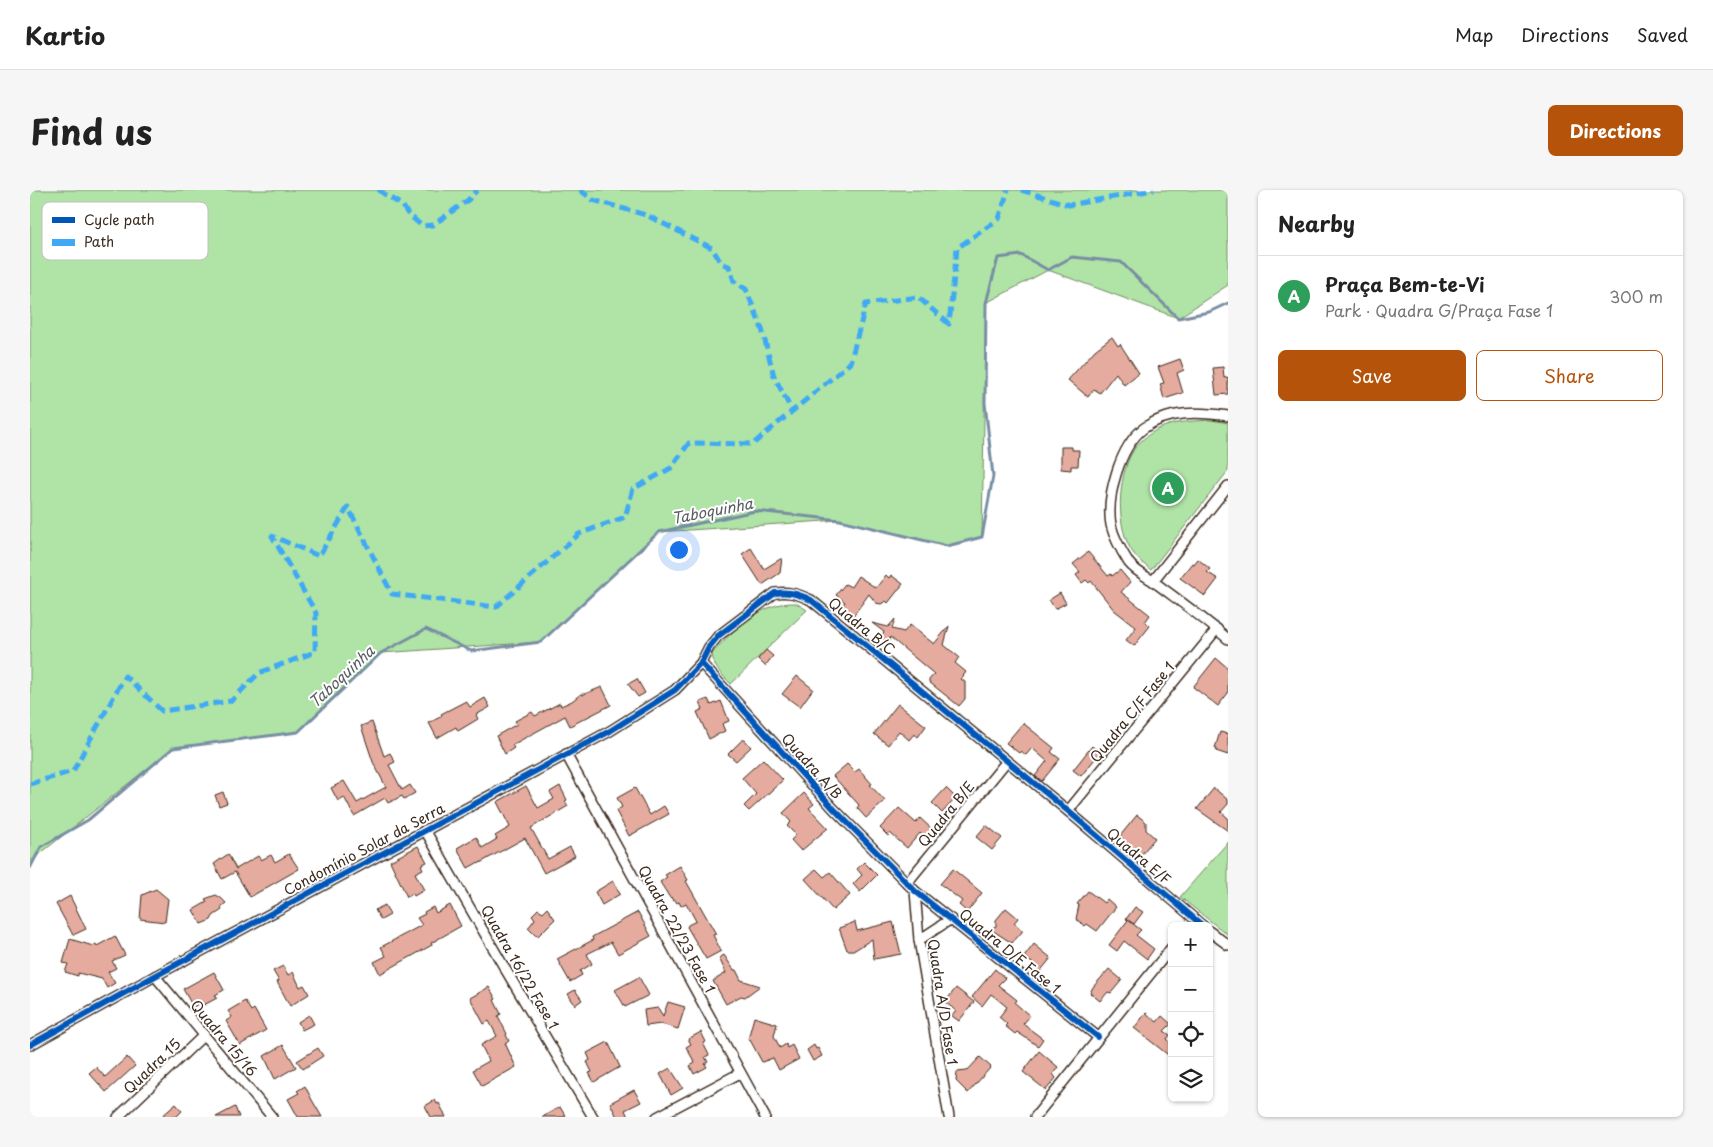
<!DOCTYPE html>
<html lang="en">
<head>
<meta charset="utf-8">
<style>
	:root { --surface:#fff; --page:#f6f6f6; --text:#222; --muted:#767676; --line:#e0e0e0; --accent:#b45309 }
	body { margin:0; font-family:"Playpen Sans",sans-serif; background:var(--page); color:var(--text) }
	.controls { position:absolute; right:15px; bottom:15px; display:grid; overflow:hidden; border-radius:8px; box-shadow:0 1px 4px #0004 }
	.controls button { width:45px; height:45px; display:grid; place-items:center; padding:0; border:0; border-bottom:1px solid var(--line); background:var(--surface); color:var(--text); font:25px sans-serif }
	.you { position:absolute; left:648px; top:359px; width:18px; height:18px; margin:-12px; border:4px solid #fff; border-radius:50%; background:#1a73e8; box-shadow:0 0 0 8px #1a73e833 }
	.badge { display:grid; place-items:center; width:32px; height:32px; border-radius:50%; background:var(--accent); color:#fff; font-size:16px; font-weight:700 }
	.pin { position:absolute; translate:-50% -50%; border:2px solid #fff; box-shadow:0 1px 5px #0006 }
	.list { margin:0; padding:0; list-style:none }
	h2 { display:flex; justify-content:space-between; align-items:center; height:65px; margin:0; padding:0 20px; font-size:21px }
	h2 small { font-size:16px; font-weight:400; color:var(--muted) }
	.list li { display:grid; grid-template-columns:32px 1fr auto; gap:15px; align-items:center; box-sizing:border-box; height:80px; padding:0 20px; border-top:1px solid var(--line) }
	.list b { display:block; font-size:19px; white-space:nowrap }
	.list p { margin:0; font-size:16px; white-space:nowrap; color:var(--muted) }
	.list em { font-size:16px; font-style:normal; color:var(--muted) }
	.actions { display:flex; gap:10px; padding:15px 20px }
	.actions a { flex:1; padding:11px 0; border:1px solid var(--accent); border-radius:8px; text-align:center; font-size:18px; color:var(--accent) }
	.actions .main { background:var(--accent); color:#fff }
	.icon { flex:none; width:28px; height:28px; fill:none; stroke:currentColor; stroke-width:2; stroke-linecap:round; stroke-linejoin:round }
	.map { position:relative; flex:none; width:1198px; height:927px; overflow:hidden; border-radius:8px }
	header { display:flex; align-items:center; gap:30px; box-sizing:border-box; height:70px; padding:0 25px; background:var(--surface); border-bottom:1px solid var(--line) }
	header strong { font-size:24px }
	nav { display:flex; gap:28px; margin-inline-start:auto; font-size:18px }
	.intro { display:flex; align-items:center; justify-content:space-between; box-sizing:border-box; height:120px; padding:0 30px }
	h1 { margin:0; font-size:35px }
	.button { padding:12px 22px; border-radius:8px; background:var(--accent); color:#fff; font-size:18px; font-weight:700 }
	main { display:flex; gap:30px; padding:0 30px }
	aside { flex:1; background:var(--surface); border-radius:8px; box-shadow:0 1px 4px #0004 }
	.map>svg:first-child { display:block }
</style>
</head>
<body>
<header>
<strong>Kartio</strong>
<nav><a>Map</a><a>Directions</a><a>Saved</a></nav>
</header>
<div class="intro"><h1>Find us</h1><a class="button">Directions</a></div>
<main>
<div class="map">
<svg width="1198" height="927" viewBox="0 0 1198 927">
	<rect width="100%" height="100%" fill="#fff"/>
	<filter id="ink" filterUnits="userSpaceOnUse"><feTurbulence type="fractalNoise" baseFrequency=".02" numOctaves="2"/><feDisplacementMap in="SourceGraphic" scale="10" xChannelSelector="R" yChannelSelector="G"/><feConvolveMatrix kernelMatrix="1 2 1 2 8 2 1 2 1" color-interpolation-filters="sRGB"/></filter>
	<g filter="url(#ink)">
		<g fill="#afe4a6" stroke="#758762">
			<polygon points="0,0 1198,0 1198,95 1148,128 1018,80 956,113 952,347 917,356 810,330 629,342 511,452 351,463 268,542 143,558 6,667 0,678"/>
			<path d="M1182,230l16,3v48l-77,99c-6,-5 -13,-10 -17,-16 -19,-24 -17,-77 -1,-103 6,-10 19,-20 30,-24 16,-6 32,-6 49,-7z"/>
			<path d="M766,413l11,7 -76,74c-10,-10 -17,-16 -19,-30 15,-19 44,-45 69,-50 5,-1 10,-1 15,-1z"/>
			<polygon points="1198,652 1198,745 1150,707"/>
		</g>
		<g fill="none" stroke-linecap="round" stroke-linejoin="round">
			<polyline stroke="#788ea3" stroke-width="3" points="0,678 11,657 58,630 143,558 268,542 351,463 396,439 441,461 511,452 629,342 725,321 810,330 917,356 952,347 963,286 955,213 956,113 968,68 991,65 1018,80 1042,67 1091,72 1148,128 1179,122 1198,113"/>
		</g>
		<g fill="#e4ab9e" stroke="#3b2a1e">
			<polygon points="1082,147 1088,156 1090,154 1109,183 1094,195 1086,183 1070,203 1064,199 1058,207 1038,190 1065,160"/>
			<polygon points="1150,169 1154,180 1147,183 1153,203 1134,209 1130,194 1134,193 1128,177"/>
			<polygon points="1193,177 1194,188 1198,187 1198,204 1186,205 1183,178"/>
			<polygon points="1031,257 1042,257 1042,260 1049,260 1048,276 1041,276 1041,280 1031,279"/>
			<polygon points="721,358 734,379 752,368 750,383 732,395 712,364"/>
			<polygon points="1058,362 1078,386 1081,384 1082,386 1090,380 1100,392 1091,402 1120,425 1115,432 1120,436 1104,456 1096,450 1106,437 1084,420 1061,391 1059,393 1056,390 1052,393 1046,385 1050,382 1043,374"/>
			<polygon points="1168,369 1180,379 1177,382 1188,389 1175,406 1150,388 1162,373 1164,374"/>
			<polygon points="856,385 859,388 861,385 873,394 858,413 856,411 851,414 846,413 839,404 823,426 811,418 815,412 806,405 815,394 821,397 828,386 846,398"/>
			<polygon points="1030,403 1036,413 1025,419 1019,410"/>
			<polygon points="865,429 862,439 874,442 880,435 904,454 919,436 914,455 929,467 925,473 936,482 931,489 935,492 935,509 929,516 899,492 899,490 904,484 860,447 858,454 850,447 854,442 842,433 858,437"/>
			<polygon points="736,460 743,466 735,476 728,469"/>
			<polygon points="1186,468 1198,478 1198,503 1188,516 1163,497"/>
			<polygon points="767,486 783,499 770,517 752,504"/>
			<polygon points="607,489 615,503 608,507 598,494"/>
			<polygon points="572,497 581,515 540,536 535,526 482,555 484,558 475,564 466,546 487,534 485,531 502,522 505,526 530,513 531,516 542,511 552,503 552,505"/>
			<polygon points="455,508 460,517 446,525 448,529 428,541 426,537 407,548 399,533 412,526 411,524 436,511 440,517"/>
			<polygon points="678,509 681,515 691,511 699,531 692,534 695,541 679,549 667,522 673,519 670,512"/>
			<polygon points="868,514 896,536 888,547 884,544 879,550 869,541 858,555 844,544"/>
			<polygon points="342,532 354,566 360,563 365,572 359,575 372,600 380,595 385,603 374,609 372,606 358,613 355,608 324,626 314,607 308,611 301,598 314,591 327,613 356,597 343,572 331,536"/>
			<polygon points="993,533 1024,558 1021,562 1030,569 1012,591 1005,586 1017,571 1002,558 996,565 991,561 989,563 976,553"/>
			<polygon points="1190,542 1198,544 1198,565 1186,561 1187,559 1185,558"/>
			<polygon points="712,550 715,550 721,557 706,571 698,564"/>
			<polygon points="1062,556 1070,563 1051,586 1043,580"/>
			<polygon points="733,569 753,590 719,621 714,616 726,604 712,588"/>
			<polygon points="817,574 825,582 829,579 842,594 840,595 855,611 836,628 827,618 829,615 803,586"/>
			<polygon points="496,596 508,618 524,609 520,602 530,596 537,610 535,611 538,616 501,638 518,669 540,657 545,666 514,683 495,648 448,674 447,673 438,678 427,658 446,647 452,658 467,649 465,646 480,637 467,612"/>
			<polygon points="605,598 620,625 634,616 639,624 599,646 586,621 592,617 587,608"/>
			<polygon points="916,598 926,608 912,623 902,613"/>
			<polygon points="1184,598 1198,610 1198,614 1191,622 1198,628 1198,641 1167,619"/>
			<polygon points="193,602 197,613 189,616 185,605"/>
			<polygon points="774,603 784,614 779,618 798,638 771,661 761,650 766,645 757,636 761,632 753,623"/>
			<polygon points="869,618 886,633 890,628 903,640 895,648 890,643 877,658 860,643 858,646 850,638"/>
			<polygon points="1107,625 1116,632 1116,640 1125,648 1111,665 1092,650 1093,649 1090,646"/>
			<polygon points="956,635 972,648 962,660 946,647"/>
			<polygon points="388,656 397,672 391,675 393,679 385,683 394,700 384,706 383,703 377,707 360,671"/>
			<polygon points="198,664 206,679 228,666 231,670 241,665 245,672 259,664 269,679 220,707 205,682 192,689 184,674"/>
			<polygon points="834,672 847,685 830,702 823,694 832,685 827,679"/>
			<polygon points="650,676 658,690 656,691 686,744 683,745 691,761 676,769 657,737 658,735 666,731 656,713 651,716 649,712 647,713 645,710 643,711 641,707 640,708 630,692 637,687 635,685"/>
			<polygon points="786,679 794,687 800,682 820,705 803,720 775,689"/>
			<polygon points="923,679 952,703 937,722 929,715 932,711 910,694"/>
			<polygon points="583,691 590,704 572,715 565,702"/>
			<polygon points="126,699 138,709 135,732 110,729 112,705"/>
			<polygon points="1058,701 1074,713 1077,709 1086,717 1067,741 1057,734 1055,736 1046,729 1049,715 1047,714"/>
			<polygon points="186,705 191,708 196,713 191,717 192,720 183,726 181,730 171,734 163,720 177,712 175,709"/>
			<polygon points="40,706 56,739 43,745 26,714"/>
			<polygon points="355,715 360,725 351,730 345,720"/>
			<polygon points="420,715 431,736 401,753 402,755 350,784 344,772 356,766 351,757 392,735 387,728 395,724 394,722 403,717 406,723"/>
			<polygon points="1105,717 1113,722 1104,734 1096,729"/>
			<polygon points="517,718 525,729 508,746 505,745 498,738 505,729 502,725 508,719 513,722"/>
			<polygon points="976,718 988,728 984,733 992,740 992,742 982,753 960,739 966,736 966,730"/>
			<polygon points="608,722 621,746 588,764 581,752 557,764 562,774 550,781 552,785 540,792 527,769 563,750 562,747"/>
			<polygon points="1098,730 1111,740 1106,745 1124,759 1117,769 1094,751 1087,761 1079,755"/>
			<polygon points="825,732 827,741 863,732 871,764 844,769 842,749 825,760 817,760 809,738"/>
			<polygon points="85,746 95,765 82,771 86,778 78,782 85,793 77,798 72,789 48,783 48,786 35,782 38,774 33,773 40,749 63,756 66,754 67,756"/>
			<polygon points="1004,754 1021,768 1008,784 1002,779 1005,775 994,767"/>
			<polygon points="694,765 704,780 706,780 711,790 730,796 715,807 711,806 696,814 683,791 696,783 689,768"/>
			<polygon points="253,776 258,785 263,782 270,797 274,795 279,804 260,816 247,792 249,791 243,781"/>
			<polygon points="965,779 975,788 968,795 987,810 985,813 1000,826 993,834 1013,849 1008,856 987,842 985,844 975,836 977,834 969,827 977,817 961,804 952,816 942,807"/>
			<polygon points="1079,779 1092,790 1081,803 1078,802 1070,811 1060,803 1063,797"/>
			<polygon points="184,782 194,800 185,805 187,808 174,815 172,812 163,817 153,799"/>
			<polygon points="609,787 619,805 595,817 585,800"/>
			<polygon points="459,797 466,809 464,810 471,824 468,826 477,844 476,845 479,851 475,853 486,877 452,896 443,880 459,871 451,855 467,846 459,831 454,834 440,808"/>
			<polygon points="926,798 944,812 929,831 922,826 926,821 915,812"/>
			<polygon points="545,800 552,810 545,815 538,804"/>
			<polygon points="215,811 221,821 224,819 236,840 210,855 196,831 202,827 198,821"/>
			<polygon points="638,812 655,817 648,839 631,834 616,836 614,820 628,818 633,826"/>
			<polygon points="1116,823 1127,832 1132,826 1141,834 1134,841 1140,845 1137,849 1142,854 1142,868 1104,838"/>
			<polygon points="279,825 284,834 272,840 268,832"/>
			<polygon points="724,827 747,834 744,846 750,858 756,854 757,858 762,855 769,869 749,880 743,868 732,872 720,850 718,849"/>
			<polygon points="671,842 676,852 673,853 679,865 675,867 678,872 675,874 677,877 664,884 660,876 665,873 656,857 661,854 658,849"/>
			<polygon points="578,852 590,877 564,892 559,883 562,882 557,872 560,870 557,863"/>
			<polygon points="253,855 266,877 245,889 234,866"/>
			<polygon points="784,855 786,859 788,858 792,866 783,871 777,860"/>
			<polygon points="288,858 293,866 273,879 267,871"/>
			<polygon points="1009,861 1028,877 1023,884 1026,888 1016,900 993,882"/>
			<polygon points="97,867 105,876 76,902 59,883 66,877 75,887"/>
			<polygon points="950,867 961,877 938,903 926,891 927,882 937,881"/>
			<polygon points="640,878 653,898 641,905 630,884"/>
			<polygon points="275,896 282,910 292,927 268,927 258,909 269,903 267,901"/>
			<polygon points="604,900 611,912 595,920 598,927 587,927 580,913"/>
			<polygon points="405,910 407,914 409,913 416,927 401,927 395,916"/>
			<polygon points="146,914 152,921 146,927 131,927"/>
			<polygon points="205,917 209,927 186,927"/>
			<polygon points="530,917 536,927 512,927"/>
		</g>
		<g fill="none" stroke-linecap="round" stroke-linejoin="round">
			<g stroke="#3b2a1e" stroke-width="12">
				<g id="street">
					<path d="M1198,226c-28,-4 -59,-6 -84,12 -24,18 -38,68 -33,97 3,13 11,27 18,38 5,7 16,13 24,18 25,19 51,37 75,58"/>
					<polyline points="1123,391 1198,296"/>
					<polyline points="671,473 804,619 885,701 1068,847"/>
					<polyline points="536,564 735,927"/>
					<polyline points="1038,621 1187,439"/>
					<polyline points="395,640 474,777 563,927"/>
					<polyline points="877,693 976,572"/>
					<polyline points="885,701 889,750 919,927"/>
					<polyline points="1179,741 1198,755"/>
					<polyline points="889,750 921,729"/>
					<polyline points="125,786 242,927"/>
					<path d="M0,855l125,-69 455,-245 65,-41 26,-27 8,-16 9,-11 57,-43c14,-2 23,1 36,7l257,211 135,115"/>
					<polyline points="88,927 174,845"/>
					<polyline points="627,927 710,883"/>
					<polyline points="1005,927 1142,757"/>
				</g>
			</g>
			<use href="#street" stroke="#fff" stroke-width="9"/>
			<g stroke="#3fa9f5" stroke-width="5" stroke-dasharray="10 5" stroke-linecap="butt">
				<polyline points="348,0 373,16 377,23 392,36 403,35 438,10 447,0"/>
				<polyline points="550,0 563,10 616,25 682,58 691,73 699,76 704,91 716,99 732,139 744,186 762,221"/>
				<polyline points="991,0 1039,15 1124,0"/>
				<polyline points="0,594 43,581 95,486 132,521 201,511 229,483 285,462 286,423 242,346 289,366 318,317 362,404 466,417 549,344 595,327 603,299 641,278 659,253 723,254 820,173 836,114 888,107 919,134 927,58 969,29 978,0"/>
			</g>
			<g stroke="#fff" stroke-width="9">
				<g id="cycleway">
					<polyline points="671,473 804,619 885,701 1068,847"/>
					<path d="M0,855l125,-69 455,-245 65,-41 26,-27 8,-16 9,-11 57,-43c14,-2 23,1 36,7l257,211 135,115"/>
				</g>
			</g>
			<use href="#cycleway" stroke="#0057b8" stroke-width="6"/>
		</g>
	</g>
	<g text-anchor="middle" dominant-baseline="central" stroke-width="4" stroke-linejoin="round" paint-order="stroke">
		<g font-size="14" fill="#3b2a1e" stroke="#fff">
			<text transform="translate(832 436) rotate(39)">Quadra B/C</text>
			<text transform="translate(1102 522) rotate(-51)">Quadra C/F Fase 1</text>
			<text transform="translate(782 576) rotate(48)">Quadra A/B</text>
			<text transform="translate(916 624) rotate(-51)">Quadra B/E</text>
			<text transform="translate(334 659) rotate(-28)">Condomínio Solar da Serra</text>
			<text transform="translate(1109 666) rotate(40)">Quadra E/F</text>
			<text transform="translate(647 739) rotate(61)">Quadra 22/23 Fase 1</text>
			<text transform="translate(980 761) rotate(39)">Quadra D/E Fase 1</text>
			<text transform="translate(490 777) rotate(60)">Quadra 16/22 Fase 1</text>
			<text transform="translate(913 812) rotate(81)">Quadra A/D Fase 1</text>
			<text transform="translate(194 848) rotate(50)">Quadra 15/16</text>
			<text transform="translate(122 876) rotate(-44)">Quadra 15</text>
		</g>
		<g font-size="15" font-style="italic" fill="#595c61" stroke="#fff">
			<text transform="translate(682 320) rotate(-11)">Taboquinha</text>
			<text transform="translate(311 486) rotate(-43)">Taboquinha</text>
		</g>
	</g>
	<rect x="12" y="12" width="166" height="58" rx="8" fill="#fff" stroke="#c4bfbc" stroke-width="1"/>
	<rect x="22" y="27" width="23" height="6" fill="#0057b8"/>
	<rect x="22" y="49" width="23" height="7" fill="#3fa9f5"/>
	<g font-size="14" fill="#3b2a1e">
		<text x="54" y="35">Cycle path</text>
		<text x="54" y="57">Path</text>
	</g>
</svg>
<div class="controls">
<button>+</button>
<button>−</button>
<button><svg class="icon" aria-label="locate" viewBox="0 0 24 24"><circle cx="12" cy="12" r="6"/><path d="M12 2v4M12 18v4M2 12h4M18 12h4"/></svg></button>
<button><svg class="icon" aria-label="layers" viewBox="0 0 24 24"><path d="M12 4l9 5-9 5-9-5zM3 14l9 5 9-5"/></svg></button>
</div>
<div class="you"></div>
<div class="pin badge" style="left:1138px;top:298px;background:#2e9e5b">A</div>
</div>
<aside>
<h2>Nearby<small></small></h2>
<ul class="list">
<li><span class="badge" style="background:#2e9e5b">A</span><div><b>Praça Bem-te-Vi</b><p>Park · Quadra G/Praça Fase 1</p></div><em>300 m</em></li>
</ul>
<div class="actions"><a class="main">Save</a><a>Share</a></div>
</aside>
</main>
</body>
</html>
